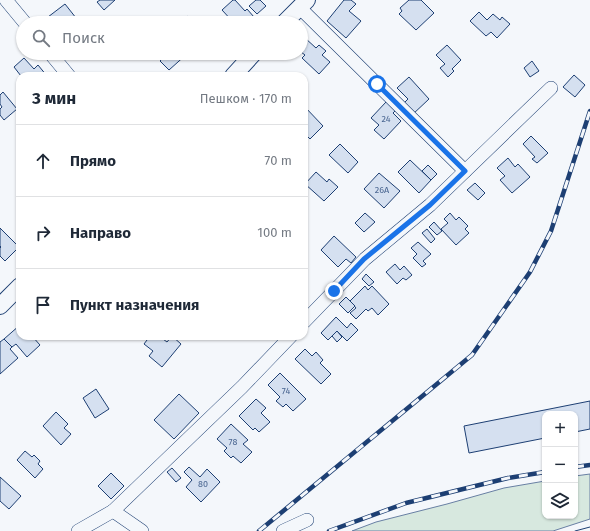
<!DOCTYPE html>
<html lang="ru">
<head>
<meta charset="utf-8">
<style>
	:root { --surface:#fff; --page:#f2f2f3; --text:#1f2937; --muted:#747a83; --line:#e0e1e3 }
	body { margin:0; font-family:"Fira Sans",sans-serif; background:var(--page); color:var(--text) }
	.controls { position:absolute; right:12px; bottom:12px; display:grid; overflow:hidden; border-radius:8px; box-shadow:0 1px 3px #0004 }
	.controls button { width:36px; height:36px; display:grid; place-items:center; padding:0; border:0; border-bottom:1px solid var(--line); background:var(--surface); color:var(--text); font:20px sans-serif }
	.stop { position:absolute; width:12px; height:12px; margin:-9px; border:3px solid #1a73e8; border-radius:50%; background:#fff }
	.stop.end { background:#1a73e8; border-color:#fff; box-shadow:0 1px 4px #0008 }
	.list { margin:0; padding:0; list-style:none }
	h2 { display:flex; justify-content:space-between; align-items:center; height:52px; margin:0; padding:0 16px; font-size:17px }
	h2 small { font-size:13px; font-weight:400; color:var(--muted) }
	.list li { display:grid; grid-template-columns:26px 1fr auto; gap:12px; align-items:center; box-sizing:border-box; height:72px; padding:0 16px; border-top:1px solid var(--line) }
	.list b { display:block; font-size:15px; white-space:nowrap }
	.list em { font-size:13px; font-style:normal; color:var(--muted) }
	.icon { flex:none; width:22px; height:22px; fill:none; stroke:currentColor; stroke-width:2; stroke-linecap:round; stroke-linejoin:round }
	.map { position:relative; flex:none; width:590px; height:531px; overflow:hidden }
	.search { position:absolute; background:var(--surface); box-shadow:0 1px 3px #0004; left:16px; top:16px; width:292px; height:44px; display:flex; align-items:center; gap:10px; box-sizing:border-box; padding:0 14px; border-radius:22px; color:var(--muted); font-size:15px }
	.panel { position:absolute; background:var(--surface); box-shadow:0 1px 3px #0004; left:16px; top:72px; width:292px; height:268px; border-radius:12px }
	.map>svg:first-child { display:block }
</style>
</head>
<body>
<div class="map">
<svg width="590" height="531" viewBox="0 0 590 531">
	<rect width="100%" height="100%" fill="#f4f7fb"/>
	<polygon fill="#d7e8df" stroke="#687fa3" points="590,474 590,519 553,531 352,531 376,522 447,504 504,488 545,481 545,516 575,516 575,476"/>
	<g fill="#d5e0f0" stroke="#1d3f73">
		<polygon points="100,0 115,0 104,10 97,2"/>
		<polygon points="233,0 235,0 245,11 247,9 254,17 248,23 234,23 222,10"/>
		<polygon points="256,0 260,0 266,6 257,14 249,6"/>
		<polygon points="344,0 351,0 356,4 349,11 361,21 346,38 327,21"/>
		<polygon points="409,0 421,0 434,13 416,30 399,14 402,11 400,8"/>
		<polygon points="65,4 80,23 52,23 48,17"/>
		<polygon points="479,12 487,20 493,14 500,20 502,17 510,24 497,38 491,32 486,36 470,21"/>
		<polygon points="187,16 195,23 180,23"/>
		<polygon points="204,18 210,23 199,23"/>
		<polygon points="305,38 316,48 319,45 326,51 322,55 330,62 319,74 302,58 305,55 301,52 301,43"/>
		<polygon points="447,45 461,60 452,69 454,71 448,77 440,68 445,64 436,55"/>
		<polygon points="162,53 188,53 169,70 160,61 165,56"/>
		<polygon points="213,53 222,53 223,54 218,58"/>
		<polygon points="24,58 34,69 38,65 47,76 21,76 14,67"/>
		<polygon points="532,61 539,71 530,77 524,68"/>
		<polygon points="574,75 585,85 575,97 563,87"/>
		<polygon points="409,77 429,99 412,115 402,105 408,99 397,88"/>
		<polygon points="3,92 17,109 4,120 0,115 0,109 2,107 0,104 0,95"/>
		<polygon points="386,102 395,111 393,113 401,121 384,139 374,130 379,125 371,118"/>
		<polygon points="304,106 323,126 310,139 304,133"/>
		<polygon points="531,136 548,153 537,163 532,159 535,157 523,144"/>
		<polygon points="340,144 358,162 348,173 329,155"/>
		<polygon points="508,158 515,167 518,164 530,177 512,193 500,180 505,176 497,168"/>
		<polygon points="410,160 431,180 419,193 398,172"/>
		<polygon points="428,165 437,174 431,180 422,171"/>
		<polygon points="316,172 327,182 329,179 338,187 324,201 305,184"/>
		<polygon points="379,173 400,191 384,208 364,189"/>
		<polygon points="475,183 485,193 478,200 467,190"/>
		<polygon points="365,213 375,222 364,232 355,223"/>
		<polygon points="450,213 456,220 459,217 468,226 465,229 469,233 456,245 441,229 448,223 444,219"/>
		<polygon points="434,222 442,231 437,235 429,227"/>
		<polygon points="0,228 19,247 5,261 0,256 0,248 1,247 0,246"/>
		<polygon points="427,229 435,239 431,243 422,233"/>
		<polygon points="334,236 356,257 351,263 346,259 338,267 321,250"/>
		<polygon points="418,242 431,254 423,261 426,264 422,267 413,258 417,254 411,248"/>
		<polygon points="395,264 400,270 404,266 412,275 406,280 403,278 397,284 386,272"/>
		<polygon points="366,274 374,282 369,286 362,279"/>
		<polygon points="365,286 368,290 372,286 389,304 378,315 372,308 368,311 366,309 356,319 350,313 356,308 350,301"/>
		<polygon points="346,297 355,306 348,313 339,304"/>
		<polygon points="336,317 347,328 351,323 358,330 347,341 337,331 328,340 321,333"/>
		<polygon points="20,325 20,336 32,336 40,345 27,357 16,344 12,347 4,339"/>
		<polygon points="337,331 342,337 337,342 332,336"/>
		<polygon points="150,336 159,336 167,342 172,336 181,344 162,367 149,356 153,351 144,344"/>
		<polygon points="4,339 12,347 10,349 18,358 0,374 0,342"/>
		<polygon points="305,349 312,356 316,352 323,360 320,363 331,374 321,384 295,359"/>
		<polygon points="280,373 306,399 293,411 286,404 283,407 276,401 280,397 268,385"/>
		<polygon points="96,389 109,409 95,418 83,398"/>
		<polygon points="179,394 199,413 174,439 154,420"/>
		<polygon points="256,399 266,408 261,413 270,422 259,432 255,428 253,430 239,416"/>
		<polygon points="590,401 590,429 575,432 575,414 545,414 545,438 469,453 464,426"/>
		<polygon points="56,412 68,424 64,428 71,434 61,445 43,426"/>
		<polygon points="231,424 248,440 243,444 252,452 241,463 233,456 231,458 224,451 227,448 217,439"/>
		<polygon points="25,451 32,457 34,455 40,461 38,464 43,469 35,478 17,460"/>
		<polygon points="189,467 200,477 207,469 220,482 201,502 186,487 192,480 184,472"/>
		<polygon points="172,468 181,478 176,482 167,472"/>
		<polygon points="111,473 124,486 111,499 98,486"/>
		<polygon points="0,477 21,496 9,509 0,501"/>
	</g>
	<g fill="none" stroke-linecap="round" stroke-linejoin="round">
		<g stroke="#1d3f73" stroke-width="14">
			<g id="minor">
				<polyline points="6,0 25,23"/>
				<polyline points="299,7 465,171"/>
				<polyline points="50,53 69,76"/>
				<polyline points="304,322 365,259 430,205 551,88"/>
				<polyline points="113,511 242,387 291,336"/>
				<polyline points="78,531 113,511 142,531"/>
				<polyline points="283,531 307,520"/>
			</g>
		</g>
		<g stroke="#1d3f73" stroke-width="18">
			<g id="major">
				<polyline points="284,23 307,0"/>
				<polyline points="233,76 254,53"/>
				<polyline points="0,306 20,286"/>
			</g>
		</g>
		<use href="#minor" stroke="#f4f7fb" stroke-width="13"/>
		<use href="#major" stroke="#f4f7fb" stroke-width="16"/>
		<polyline stroke="#1d3f73" stroke-width="1" points="575,531 590,527"/>
		<g stroke="#1d3f73" stroke-width="4.5">
			<g id="rail">
				<polyline points="575,467 590,465"/>
				<polyline points="259,531 472,355 530,272 551,231 590,111"/>
				<polyline points="329,531 406,503 508,478 545,472"/>
			</g>
		</g>
		<use href="#rail" stroke="#f4f7fb" stroke-width="3" stroke-dasharray="9" stroke-linecap="butt"/>
	</g>
	<g fill="none" stroke-linecap="round" stroke-linejoin="round">
		<polyline stroke="#1a73e8" stroke-width="5" points="334,291 364,259 430,205 465,171 377,84"/>
	</g>
	<g text-anchor="middle" dominant-baseline="central" stroke-width="3" stroke-linejoin="round" paint-order="stroke">
		<g font-size="9" fill="#4b6792">
			<text x="386" y="119">24</text>
			<text x="382" y="190">26А</text>
			<text x="286" y="391">74</text>
			<text x="233" y="442">78</text>
			<text x="203" y="484">80</text>
		</g>
	</g>
</svg>
<div class="controls">
<button>+</button>
<button>−</button>
<button><svg class="icon" aria-label="layers" viewBox="0 0 24 24"><path d="M12 4l9 5-9 5-9-5zM3 14l9 5 9-5"/></svg></button>
</div>
<div class="stop" style="left:377px;top:84px"></div>
<div class="stop end" style="left:334px;top:291px"></div>
<div class="search"><svg class="icon" aria-label="search" viewBox="0 0 24 24"><circle cx="10" cy="10" r="6"/><path d="M15 15l6 6"/></svg>Поиск</div>
<section class="panel">
<h2>3 мин<small>Пешком · 170 m</small></h2>
<ul class="list">
<li><svg class="icon" aria-label="ahead" viewBox="0 0 24 24"><path d="M12 20V5M6 11l6-6 6 6"/></svg><div><b>Прямо</b></div><em>70 m</em></li>
<li><svg class="icon" aria-label="right" viewBox="0 0 24 24"><path d="M7 20v-9h11M14 6l5 5-5 5"/></svg><div><b>Направо</b></div><em>100 m</em></li>
<li><svg class="icon" aria-label="arrive" viewBox="0 0 24 24"><path d="M6 21V4h12l-3 4 3 4H6"/></svg><div><b>Пункт назначения</b></div></li>
</ul>
</section>
</div>
</body>
</html>
